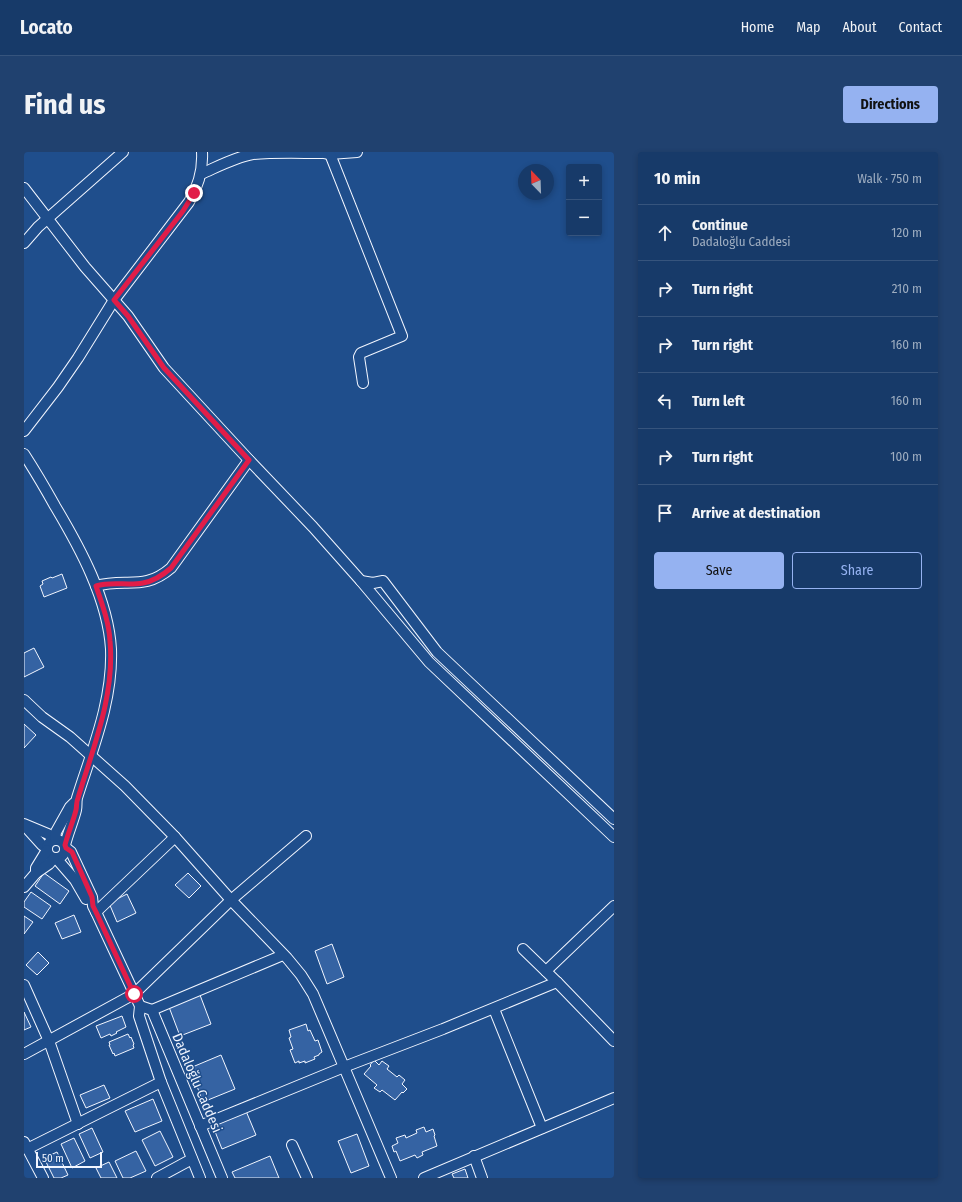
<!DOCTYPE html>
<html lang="en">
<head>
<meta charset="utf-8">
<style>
	:root { --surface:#173a69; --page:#20416f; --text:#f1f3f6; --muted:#9eadc0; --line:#36547d; --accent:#95b2f1 }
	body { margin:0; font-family:"Fira Sans Condensed",sans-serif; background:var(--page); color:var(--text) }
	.controls { position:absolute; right:12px; top:12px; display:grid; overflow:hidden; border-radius:4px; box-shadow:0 2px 6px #0003 }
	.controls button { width:36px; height:36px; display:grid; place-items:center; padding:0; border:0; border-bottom:1px solid var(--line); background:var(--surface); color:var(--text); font:20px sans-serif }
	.compass { position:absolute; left:494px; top:12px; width:36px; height:36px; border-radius:50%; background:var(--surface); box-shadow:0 2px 6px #0003; rotate:337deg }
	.scale { position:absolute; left:12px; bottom:10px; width:66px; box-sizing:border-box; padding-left:4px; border:2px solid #f2f6ff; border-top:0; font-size:11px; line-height:14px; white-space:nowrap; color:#f2f6ff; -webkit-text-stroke:3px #1f4e8c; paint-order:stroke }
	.stop { position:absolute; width:12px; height:12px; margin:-9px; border:3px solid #e11d48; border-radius:50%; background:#fff }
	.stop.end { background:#e11d48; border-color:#fff; box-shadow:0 1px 4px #0008 }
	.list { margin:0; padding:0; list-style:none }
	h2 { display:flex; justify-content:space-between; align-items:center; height:52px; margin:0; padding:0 16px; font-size:17px }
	h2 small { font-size:13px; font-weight:400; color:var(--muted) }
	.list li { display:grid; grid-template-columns:26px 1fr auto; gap:12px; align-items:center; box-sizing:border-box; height:56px; padding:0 16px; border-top:1px solid var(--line) }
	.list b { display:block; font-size:15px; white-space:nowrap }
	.list p { margin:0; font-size:13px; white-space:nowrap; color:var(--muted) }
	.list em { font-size:13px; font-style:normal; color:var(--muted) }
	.actions { display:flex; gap:8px; padding:12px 16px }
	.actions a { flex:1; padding:9px 0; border:1px solid var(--accent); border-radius:4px; text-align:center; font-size:14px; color:var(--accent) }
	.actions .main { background:var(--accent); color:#111 }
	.icon { flex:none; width:22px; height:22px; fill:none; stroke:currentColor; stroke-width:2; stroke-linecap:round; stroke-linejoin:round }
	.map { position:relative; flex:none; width:590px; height:1026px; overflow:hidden; border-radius:4px }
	header { display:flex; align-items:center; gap:24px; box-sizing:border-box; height:56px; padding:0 20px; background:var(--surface); border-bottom:1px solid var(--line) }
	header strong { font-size:19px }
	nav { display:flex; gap:22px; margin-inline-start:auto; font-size:14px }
	.intro { display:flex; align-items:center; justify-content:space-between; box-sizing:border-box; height:96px; padding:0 24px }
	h1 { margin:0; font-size:28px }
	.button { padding:10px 18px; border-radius:4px; background:var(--accent); color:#111; font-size:14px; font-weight:700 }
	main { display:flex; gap:24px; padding:0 24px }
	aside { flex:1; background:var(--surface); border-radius:4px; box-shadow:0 2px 6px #0003 }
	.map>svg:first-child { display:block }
</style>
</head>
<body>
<header>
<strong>Locato</strong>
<nav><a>Home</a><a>Map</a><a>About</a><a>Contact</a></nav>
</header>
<div class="intro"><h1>Find us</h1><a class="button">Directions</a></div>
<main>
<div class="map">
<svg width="590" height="1026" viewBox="0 0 590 1026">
	<rect width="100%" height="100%" fill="#1f4e8c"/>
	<g fill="#3563a3" stroke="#f2f6ff">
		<polygon points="38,422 43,436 20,445 16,434 19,432 18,429 27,425 28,426"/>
		<polygon points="10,496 20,515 0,525 0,501"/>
		<polygon points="0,572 12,583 0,596"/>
		<polygon points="20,721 45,739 36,752 11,734"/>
		<polygon points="164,721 177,734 165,746 151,733"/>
		<polygon points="7,740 27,754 18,767 0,755 0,750"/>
		<polygon points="103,742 112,761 93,770 85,751"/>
		<polygon points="50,763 57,780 38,787 31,771"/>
		<polygon points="0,764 9,770 0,782"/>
		<polygon points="308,792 320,825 303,832 291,799"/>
		<polygon points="14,800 25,811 13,823 2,813"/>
		<polygon points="176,843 187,872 156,884 145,855"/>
		<polygon points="0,860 7,875 0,878"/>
		<polygon points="98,864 102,875 92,880 93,881 87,884 86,882 77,886 72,874"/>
		<polygon points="282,872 284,879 286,878 291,889 294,888 298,900 295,902 295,903 290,905 291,907 281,911 281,909 275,911 275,909 271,911 266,898 269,897 265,886 267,885 265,878"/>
		<polygon points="104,882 106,886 107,885 110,892 109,893 110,896 91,904 90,901 89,902 85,893 86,893 85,890"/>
		<polygon points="197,903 211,937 179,950 166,916"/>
		<polygon points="350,908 355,913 358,909 365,914 363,917 373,925 375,923 381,928 378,932 383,937 379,941 378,940 371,948 358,938 356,940 350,936 353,933 340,922 347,914 346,913"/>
		<polygon points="80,933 86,946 62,956 56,943"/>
		<polygon points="129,947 138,969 111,980 101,959"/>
		<polygon points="222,959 232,983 198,997 188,972"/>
		<polygon points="400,975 402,980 409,977 411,983 410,984 413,994 398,1000 399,1003 393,1006 391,1003 376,1009 372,999 370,1000 368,994 374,991 372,986 381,983 382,986 393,981 392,978"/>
		<polygon points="68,976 79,1000 66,1006 55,982"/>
		<polygon points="136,979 149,1005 131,1014 118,988"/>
		<polygon points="333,982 345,1014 327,1021 314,989"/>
		<polygon points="50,986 61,1009 48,1016 37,992"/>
		<polygon points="112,999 122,1019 106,1026 99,1026 91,1009"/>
		<polygon points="33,1000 44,1023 37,1026 30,1026 20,1006"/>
		<polygon points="246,1004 255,1026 211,1026 208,1020"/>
		<polygon points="85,1010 93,1026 77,1026 72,1016"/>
		<polygon points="441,1017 444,1026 430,1026 428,1022"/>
	</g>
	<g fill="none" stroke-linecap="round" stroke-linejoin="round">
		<g stroke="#f2f6ff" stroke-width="12">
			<g id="minor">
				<polyline points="300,1 306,2 333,0"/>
				<polyline points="306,2 378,184 337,201 335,205 339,231"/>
				<path d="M177,22c16,-7 34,-17 52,-20 21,-2 47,-1 69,-1v-1"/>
				<polyline points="0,36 61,115 104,164 140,216 225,308 289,375 337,429 405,510 590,685"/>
				<polyline points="0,91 14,75 99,0"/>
				<path d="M0,279l34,-44 20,-29 36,-58 75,-98c9,-15 14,-32 13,-50"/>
				<path d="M0,302c11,17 21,34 31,52 25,42 53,93 56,143 2,52 -19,101 -34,149 -1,4 0,8 -1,12 -3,12 -8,23 -11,35"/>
				<polyline points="337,429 349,431 359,429 413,500 590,667"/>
				<path d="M72,434c30,-9 47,6 75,-18l78,-108"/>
				<polyline points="0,548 18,565 46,585 101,634 151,685 72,760"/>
				<polyline points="0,672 24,682 30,688"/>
				<polyline points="0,673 18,693 23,696"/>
				<polyline points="151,685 207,748 263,806 277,823 289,842 320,915 419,877 533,830"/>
				<circle cx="32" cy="697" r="9"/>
				<polyline points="31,688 32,680 46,655 50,651"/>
				<polyline points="42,696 47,700 68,745 69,754 72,760 116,854 115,864 137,930 176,1026"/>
				<polyline points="32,706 51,728 62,747"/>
				<polyline points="12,721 12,716 23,698"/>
				<polyline points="0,735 12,721 25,712 30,706"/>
				<polyline points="499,797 533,830 590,889"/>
				<polyline points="522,819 590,754"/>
				<polyline points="0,833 25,889 54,972"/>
				<polyline points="116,854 128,858 198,1026"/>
				<polyline points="470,857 518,976"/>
				<polyline points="128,858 259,803"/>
				<polyline points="0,902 110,842 207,748 282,684"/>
				<polyline points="176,974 320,915 367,1026"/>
				<polyline points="0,990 19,1026"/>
				<polyline points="268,993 283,1026"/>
				<polyline points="3,997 137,930"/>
				<polyline points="450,1004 458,1026"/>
				<polyline points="133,1026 168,1007"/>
				<polyline points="400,1026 590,946"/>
			</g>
		</g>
		<use href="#minor" stroke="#1f4e8c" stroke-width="10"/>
	</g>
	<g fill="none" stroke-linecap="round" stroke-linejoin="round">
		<path stroke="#e11d48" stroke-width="5" d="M110,842l-38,-82 -3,-6 -1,-9 -20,-45 -6,-4 -1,-3c3,-12 8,-23 11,-35 1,-4 0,-8 2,-12 15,-50 37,-103 32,-157 -1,-19 -8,-37 -14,-55 16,-5 31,0 47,-3 11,-2 20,-8 28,-15l78,-108 -85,-92 -36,-52 -14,-16 69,-89 11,-18"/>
	</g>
	<g text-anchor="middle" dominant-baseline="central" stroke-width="3" stroke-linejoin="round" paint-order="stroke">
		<g font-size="14" fill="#f2f6ff" stroke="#1f4e8c">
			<text transform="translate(173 931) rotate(67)">Dadaloğlu Caddesi</text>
		</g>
	</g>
</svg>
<div class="controls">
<button>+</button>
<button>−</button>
</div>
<svg class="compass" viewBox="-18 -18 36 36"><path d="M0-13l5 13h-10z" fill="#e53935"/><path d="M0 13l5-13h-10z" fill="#9eadc0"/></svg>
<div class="scale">50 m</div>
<div class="stop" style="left:110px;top:842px"></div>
<div class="stop end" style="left:170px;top:41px"></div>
</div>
<aside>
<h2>10 min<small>Walk · 750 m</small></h2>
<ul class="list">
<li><svg class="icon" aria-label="ahead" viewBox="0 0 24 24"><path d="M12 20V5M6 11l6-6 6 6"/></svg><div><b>Continue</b><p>Dadaloğlu Caddesi</p></div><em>120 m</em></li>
<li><svg class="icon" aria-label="right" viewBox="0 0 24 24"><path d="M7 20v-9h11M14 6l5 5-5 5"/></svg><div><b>Turn right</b></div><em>210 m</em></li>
<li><svg class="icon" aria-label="right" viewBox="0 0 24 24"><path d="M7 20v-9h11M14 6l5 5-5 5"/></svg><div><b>Turn right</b></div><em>160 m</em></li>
<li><svg class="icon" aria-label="left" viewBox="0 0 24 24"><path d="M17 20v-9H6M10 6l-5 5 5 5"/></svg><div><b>Turn left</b></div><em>160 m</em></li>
<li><svg class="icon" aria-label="right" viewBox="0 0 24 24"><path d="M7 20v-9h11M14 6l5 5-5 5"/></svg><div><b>Turn right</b></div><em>100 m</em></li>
<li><svg class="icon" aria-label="arrive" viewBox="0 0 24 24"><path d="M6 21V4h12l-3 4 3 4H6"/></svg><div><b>Arrive at destination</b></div></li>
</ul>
<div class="actions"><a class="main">Save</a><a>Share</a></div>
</aside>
</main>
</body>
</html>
